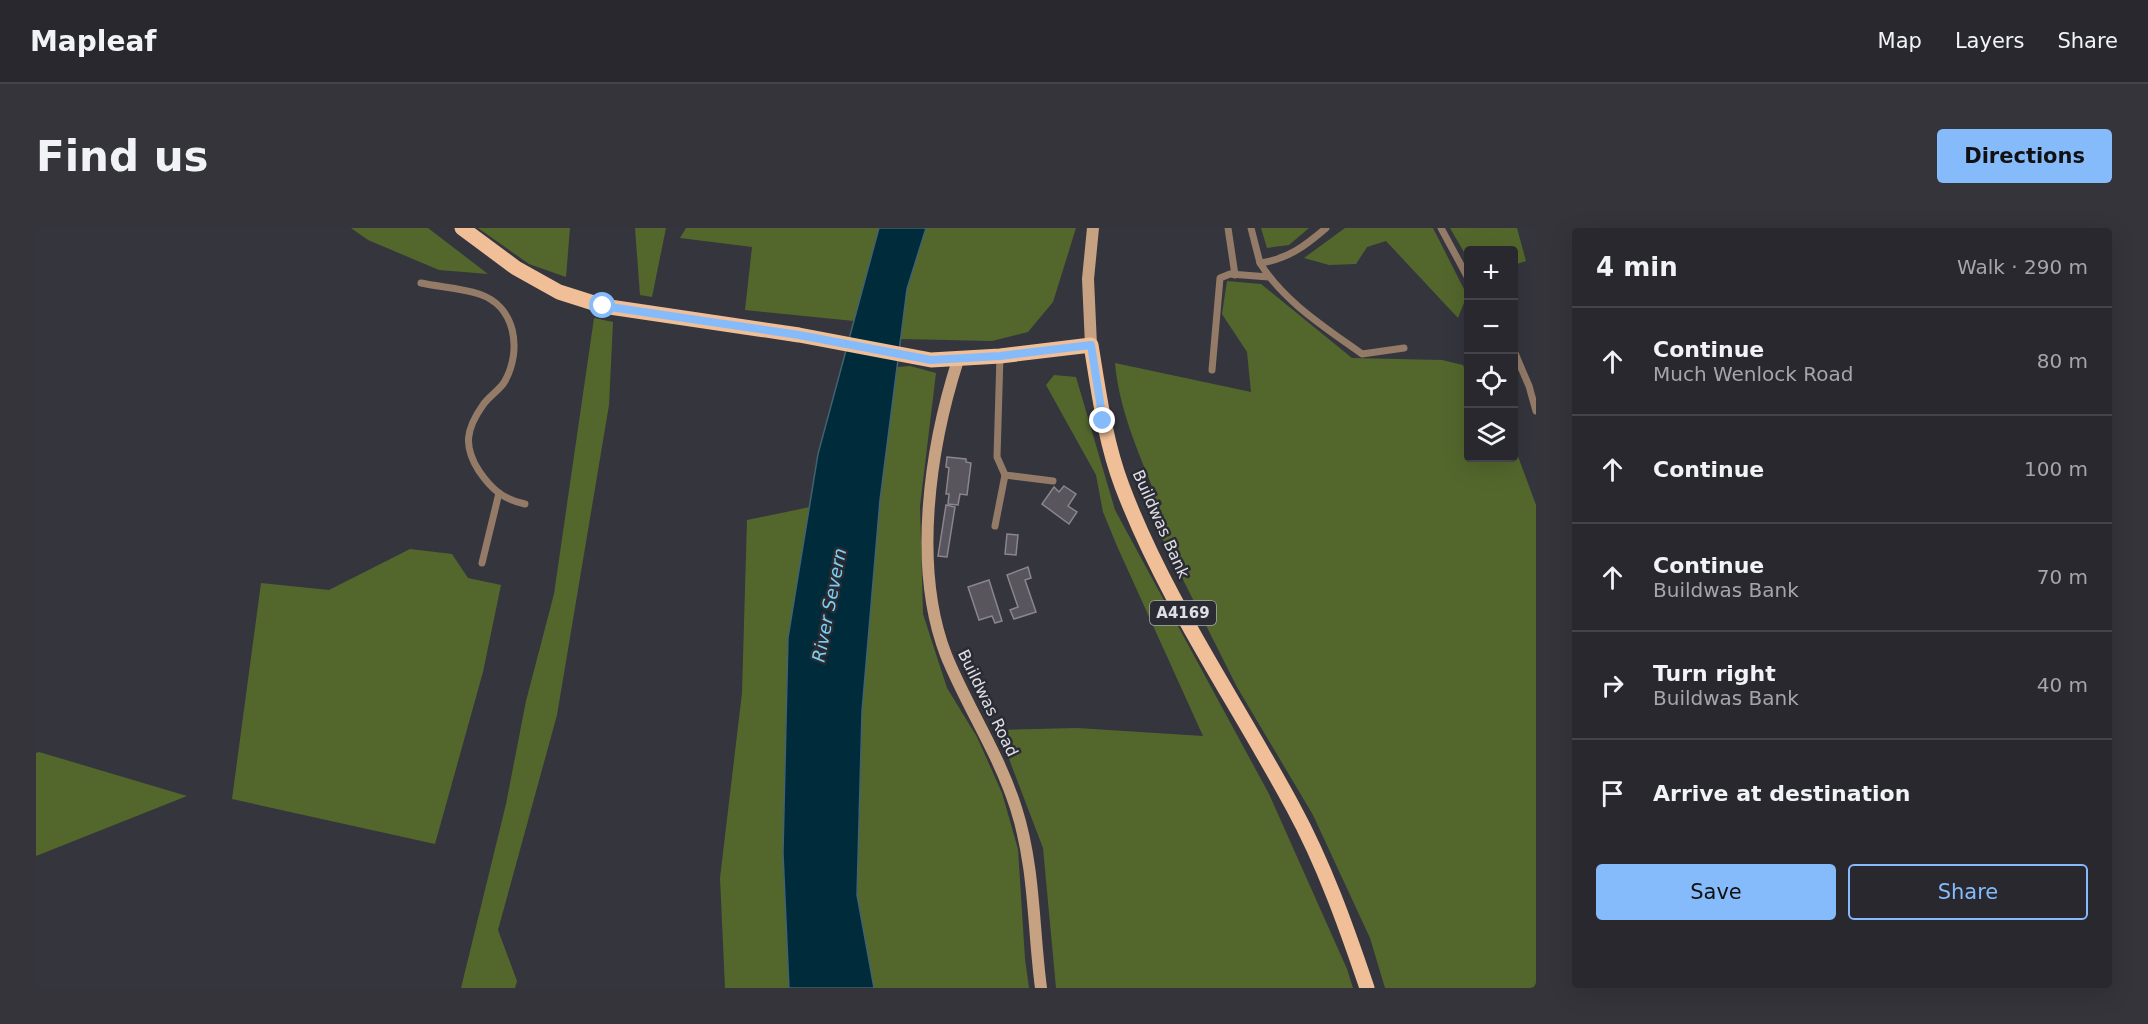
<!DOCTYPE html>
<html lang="en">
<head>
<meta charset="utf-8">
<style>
	:root { --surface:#28282e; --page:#34343a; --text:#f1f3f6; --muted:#a5a6aa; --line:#44444a; --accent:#85bbfb }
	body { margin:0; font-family:"DejaVu Sans",sans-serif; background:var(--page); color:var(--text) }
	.controls { position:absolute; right:18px; top:18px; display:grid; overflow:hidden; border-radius:6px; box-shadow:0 6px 24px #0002 }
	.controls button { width:54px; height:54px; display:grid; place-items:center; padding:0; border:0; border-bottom:2px solid var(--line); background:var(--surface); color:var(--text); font:30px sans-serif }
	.stop { position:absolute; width:18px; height:18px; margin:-14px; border:4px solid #85bbfb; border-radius:50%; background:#fff }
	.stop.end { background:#85bbfb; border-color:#fff; box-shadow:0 2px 6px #0008 }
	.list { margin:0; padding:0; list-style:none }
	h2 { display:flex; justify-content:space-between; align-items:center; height:78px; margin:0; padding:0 24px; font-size:26px }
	h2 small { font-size:20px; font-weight:400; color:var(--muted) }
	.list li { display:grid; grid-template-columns:39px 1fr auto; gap:18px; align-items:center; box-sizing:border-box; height:108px; padding:0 24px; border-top:2px solid var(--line) }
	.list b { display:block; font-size:22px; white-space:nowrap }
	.list p { margin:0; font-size:20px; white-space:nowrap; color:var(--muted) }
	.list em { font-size:20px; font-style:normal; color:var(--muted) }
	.actions { display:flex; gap:12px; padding:18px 24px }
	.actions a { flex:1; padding:14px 0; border:2px solid var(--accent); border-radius:6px; text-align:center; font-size:21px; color:var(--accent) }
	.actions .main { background:var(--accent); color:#111 }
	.icon { flex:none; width:33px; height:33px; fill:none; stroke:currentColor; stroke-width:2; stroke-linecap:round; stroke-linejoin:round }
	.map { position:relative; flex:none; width:1500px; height:760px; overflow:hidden; border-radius:6px }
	header { display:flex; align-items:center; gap:36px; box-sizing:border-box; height:84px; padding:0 30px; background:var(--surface); border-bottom:2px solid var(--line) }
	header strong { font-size:28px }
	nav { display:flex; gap:33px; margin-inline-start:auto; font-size:21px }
	.intro { display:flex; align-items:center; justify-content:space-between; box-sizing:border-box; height:144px; padding:0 36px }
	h1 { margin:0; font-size:42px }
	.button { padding:15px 27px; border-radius:6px; background:var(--accent); color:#111; font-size:21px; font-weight:700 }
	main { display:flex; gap:36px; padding:0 36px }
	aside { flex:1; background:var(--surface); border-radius:6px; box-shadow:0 6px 24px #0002 }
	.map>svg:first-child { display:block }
</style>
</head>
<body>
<header>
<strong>Mapleaf</strong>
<nav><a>Map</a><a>Layers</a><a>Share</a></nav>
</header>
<div class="intro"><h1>Find us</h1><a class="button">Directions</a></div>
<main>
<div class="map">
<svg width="1500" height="760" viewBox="0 0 1500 760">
	<rect width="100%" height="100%" fill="#35353e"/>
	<g fill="#53672c">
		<polygon points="315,0 392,0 452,46 403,42 332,12"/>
		<polygon points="442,0 534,0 530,49 493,36"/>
		<polygon points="599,0 630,0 616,69 604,67"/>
		<polygon points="650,0 843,0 818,93 709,82 716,19 644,10"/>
		<polygon points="890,0 1040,0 1017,74 992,104 956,113 864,111 871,61"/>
		<polygon points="1225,0 1273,0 1253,17 1231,20"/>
		<polygon points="1309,0 1397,0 1431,67 1422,90 1350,13 1331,19 1320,36 1293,37 1268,30"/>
		<polygon points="1414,0 1481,0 1490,33 1478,37 1478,22 1432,22 1432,31"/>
		<path d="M1191,53l34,3 91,74 90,2 21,5 5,12v81h46v-9l2,2 20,54v483h-151l-15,-50 -57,-123 -76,-128 -97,-193 14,-3c-17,-42 -35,-83 -39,-128l136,29 -4,-40 -25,-38z"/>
		<polygon points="558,90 577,94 573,177 521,487 462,702 481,753 479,760 425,760 470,576 490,473 518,366"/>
		<polygon points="874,138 900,145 884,278 887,386 911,460 941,509 966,565 982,621 989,731 993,760 838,760 821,667 826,483 844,272 861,139"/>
		<polygon points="1018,147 1040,149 1079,282 1233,566 1311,741 1317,760 1020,760 1007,620 962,502 1041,500 1167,508 1081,318 1067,284 1060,247 1010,157"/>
		<polygon points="774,279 752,410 747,625 753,760 689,760 684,650 706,465 711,292"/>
		<polygon points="374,321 416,326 432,350 465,357 447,444 399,616 196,571 225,355 293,362"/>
		<polygon points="3,524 151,568 0,628 0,525"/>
	</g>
	<polygon fill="#002b3b" stroke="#43616e" stroke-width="1.5" points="843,0 890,0 871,61 844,272 826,483 821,667 838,760 753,760 747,625 752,410 782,226"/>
	<g fill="#59555d" stroke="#8a858e" stroke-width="1.5">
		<polygon points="911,229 930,231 930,234 935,235 931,267 924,266 922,277 912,276 913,266 910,266 913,240 910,239"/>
		<polygon points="1028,258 1040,266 1032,278 1041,284 1033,296 1006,276 1018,259 1023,264"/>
		<polygon points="910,277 919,279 911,329 902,328"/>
		<polygon points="971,306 982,307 980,327 969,326"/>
		<polygon points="992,339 995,350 989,352 1000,384 978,391 974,382 982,379 971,347"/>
		<polygon points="953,352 966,393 959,395 956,388 943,392 932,359"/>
	</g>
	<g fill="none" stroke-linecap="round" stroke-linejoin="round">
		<g stroke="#937b68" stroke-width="7">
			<polyline points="1192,0 1199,47"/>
			<path d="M1215,0l9,35c28,-4 45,-17 66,-35"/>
			<polyline points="1405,0 1432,50"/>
			<path d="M1224,35c24,39 66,65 102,91l42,-6"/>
			<path d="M385,55c19,4 40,5 58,11 37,12 43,56 26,87 -5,9 -16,15 -22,24 -17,24 -20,41 -4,66 13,19 24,28 46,33"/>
			<polyline points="1478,123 1493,158 1500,183"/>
			<polyline points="964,128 961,229 969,247 1017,253"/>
			<polyline points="1176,142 1184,50 1194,46 1233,49"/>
			<polyline points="959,298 969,247"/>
			<polyline points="446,335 463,265"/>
		</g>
		<g stroke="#c7a282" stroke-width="12">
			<polyline points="1055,117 1052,51 1057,0"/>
			<path d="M922,132c-28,87 -46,207 -12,295 21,52 53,99 70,153 19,59 17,120 25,180"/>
		</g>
		<path stroke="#f0bf97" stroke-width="15" d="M426,0l54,40 43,24 44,14 196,29 132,25 69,-4 91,-11c8,48 14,96 31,141 43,114 114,215 171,321 31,57 53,119 74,181"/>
	</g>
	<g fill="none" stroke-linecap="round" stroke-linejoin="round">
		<polyline stroke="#85bbfb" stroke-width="8" points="567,78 763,107 895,132 964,128 1055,117 1067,193"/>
	</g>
	<g text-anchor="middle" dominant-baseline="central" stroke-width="5" stroke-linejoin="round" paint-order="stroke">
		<rect fill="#2b2b33" stroke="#a9aab0" stroke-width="1.5" x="1114" y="373" width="66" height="24" rx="4.5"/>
		<g font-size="15" font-weight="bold" fill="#dfe0e5">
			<text x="1147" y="385">A4169</text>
		</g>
		<g font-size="16" fill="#dfe0e5" stroke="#2b2b33">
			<text transform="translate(1125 296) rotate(66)">Buildwas Bank</text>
			<text transform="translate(952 475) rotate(64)">Buildwas Road</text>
		</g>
		<g font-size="18" font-style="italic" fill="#7ad0f4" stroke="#2b2b33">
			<text transform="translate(793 377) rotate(-79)">River Severn</text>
		</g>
	</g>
</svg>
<div class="controls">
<button>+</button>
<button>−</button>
<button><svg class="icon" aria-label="locate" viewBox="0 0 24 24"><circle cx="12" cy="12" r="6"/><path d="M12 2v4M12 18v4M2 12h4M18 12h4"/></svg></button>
<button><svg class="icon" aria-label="layers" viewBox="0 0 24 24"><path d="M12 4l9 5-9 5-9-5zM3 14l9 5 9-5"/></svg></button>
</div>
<div class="stop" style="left:567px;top:78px"></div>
<div class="stop end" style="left:1067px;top:193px"></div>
</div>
<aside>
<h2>4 min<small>Walk · 290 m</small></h2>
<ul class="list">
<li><svg class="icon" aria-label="ahead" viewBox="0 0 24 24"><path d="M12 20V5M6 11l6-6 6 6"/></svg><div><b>Continue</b><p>Much Wenlock Road</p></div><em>80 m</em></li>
<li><svg class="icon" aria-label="ahead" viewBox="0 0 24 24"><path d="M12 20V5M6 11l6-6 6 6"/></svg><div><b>Continue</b></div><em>100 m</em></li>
<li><svg class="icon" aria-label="ahead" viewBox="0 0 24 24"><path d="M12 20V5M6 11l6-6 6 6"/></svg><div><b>Continue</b><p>Buildwas Bank</p></div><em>70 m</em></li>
<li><svg class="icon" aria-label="right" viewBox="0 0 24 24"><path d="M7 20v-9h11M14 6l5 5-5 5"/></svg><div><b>Turn right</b><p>Buildwas Bank</p></div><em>40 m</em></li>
<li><svg class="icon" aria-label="arrive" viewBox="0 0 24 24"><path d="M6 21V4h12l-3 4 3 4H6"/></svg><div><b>Arrive at destination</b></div></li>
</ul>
<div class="actions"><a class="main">Save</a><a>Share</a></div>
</aside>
</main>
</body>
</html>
